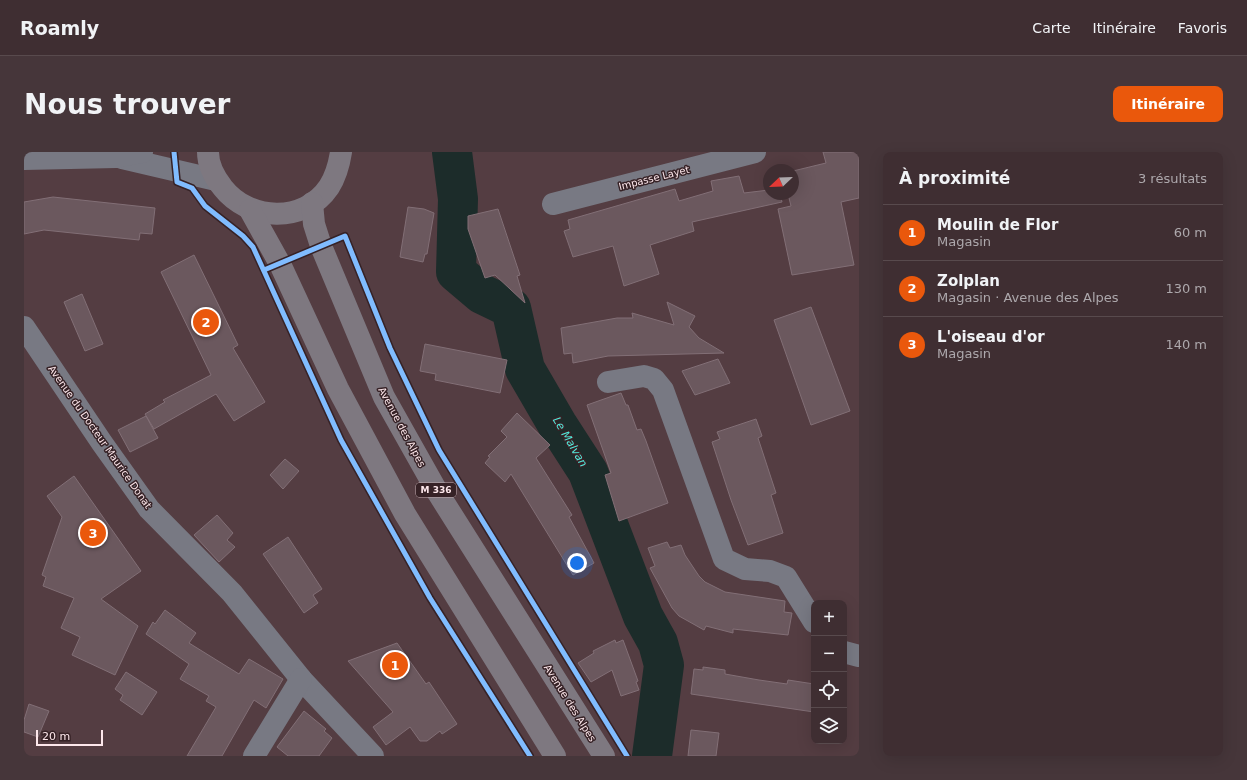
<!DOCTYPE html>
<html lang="fr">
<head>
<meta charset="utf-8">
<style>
	:root { --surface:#3f2e32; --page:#46363a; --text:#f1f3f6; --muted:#ada8ac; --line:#584a4d; --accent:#ea580c }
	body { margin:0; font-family:"DejaVu Sans",sans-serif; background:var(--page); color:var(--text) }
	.controls { position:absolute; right:12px; bottom:12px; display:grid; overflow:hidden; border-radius:8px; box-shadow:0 4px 16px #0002 }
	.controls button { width:36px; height:36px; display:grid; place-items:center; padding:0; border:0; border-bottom:1px solid var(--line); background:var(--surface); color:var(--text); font:20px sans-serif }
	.compass { position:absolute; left:739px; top:12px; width:36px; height:36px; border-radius:50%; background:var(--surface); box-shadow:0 4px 16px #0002; rotate:247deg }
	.scale { position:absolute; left:12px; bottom:10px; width:67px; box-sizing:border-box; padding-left:4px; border:2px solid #fde7eb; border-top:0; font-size:11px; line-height:14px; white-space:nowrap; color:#fde7eb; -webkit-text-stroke:3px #362226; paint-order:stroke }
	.you { position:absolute; left:553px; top:411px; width:14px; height:14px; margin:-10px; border:3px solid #fff; border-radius:50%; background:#1a73e8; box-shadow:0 0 0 6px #1a73e833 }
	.badge { display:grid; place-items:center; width:26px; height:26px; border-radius:50%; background:var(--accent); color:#fff; font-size:13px; font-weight:700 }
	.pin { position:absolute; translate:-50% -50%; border:2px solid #fff; box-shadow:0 1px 4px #0006 }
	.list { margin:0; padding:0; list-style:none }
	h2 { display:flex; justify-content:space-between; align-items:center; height:52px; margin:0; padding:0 16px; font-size:17px }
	h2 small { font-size:13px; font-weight:400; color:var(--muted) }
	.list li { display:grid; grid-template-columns:26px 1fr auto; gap:12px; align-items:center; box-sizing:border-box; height:56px; padding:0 16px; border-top:1px solid var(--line) }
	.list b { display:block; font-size:15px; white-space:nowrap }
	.list p { margin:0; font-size:13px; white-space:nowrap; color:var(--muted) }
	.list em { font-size:13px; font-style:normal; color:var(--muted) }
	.icon { flex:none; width:22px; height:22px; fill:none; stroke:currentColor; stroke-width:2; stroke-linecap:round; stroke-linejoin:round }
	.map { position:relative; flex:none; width:835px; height:604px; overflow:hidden; border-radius:8px }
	header { display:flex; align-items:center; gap:24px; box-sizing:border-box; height:56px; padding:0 20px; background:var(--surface); border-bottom:1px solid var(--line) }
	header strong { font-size:19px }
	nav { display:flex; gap:22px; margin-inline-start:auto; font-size:14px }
	.intro { display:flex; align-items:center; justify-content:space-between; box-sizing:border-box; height:96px; padding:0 24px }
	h1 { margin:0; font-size:28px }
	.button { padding:10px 18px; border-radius:8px; background:var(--accent); color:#fff; font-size:14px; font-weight:700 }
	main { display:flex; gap:24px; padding:0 24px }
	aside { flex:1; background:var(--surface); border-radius:8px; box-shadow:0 4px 16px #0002 }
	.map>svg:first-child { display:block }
</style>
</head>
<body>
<header>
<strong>Roamly</strong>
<nav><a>Carte</a><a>Itinéraire</a><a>Favoris</a></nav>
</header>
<div class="intro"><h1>Nous trouver</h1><a class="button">Itinéraire</a></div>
<main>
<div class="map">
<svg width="835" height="604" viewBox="0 0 835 604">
	<rect width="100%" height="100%" fill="#543d42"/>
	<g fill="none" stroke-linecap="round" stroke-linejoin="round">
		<polyline stroke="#1c2c2a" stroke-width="40" points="428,0 434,47 432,120 458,142 487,156 501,217 533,272 564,320 619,464 634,491 640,513 628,604"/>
	</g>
	<g fill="#6b585e" stroke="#826f76">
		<polygon points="799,0 835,0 835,46 817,50 830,113 768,123 754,57 767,54 764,42 769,42 769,19 802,11"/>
		<polygon points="715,24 720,41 745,38 745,42 756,42 758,50 668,70 670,79 626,93 635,122 600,134 589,94 549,105 540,79 546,77 544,68 651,37 655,49 689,39 687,29"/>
		<polygon points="29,45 131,56 128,82 116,81 115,88 20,78 0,82 0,50"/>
		<polygon points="384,55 400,57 410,61 403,102 401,102 399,110 376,105"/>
		<polygon points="474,57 496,123 493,124 501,151 471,123 461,126 444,77 444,64"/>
		<polygon points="170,103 214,193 209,196 241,250 210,269 192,242 130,277 121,262 141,250 139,248 187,223 137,120"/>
		<polygon points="58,142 79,192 61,199 40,150"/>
		<polygon points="643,150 671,164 665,175 675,186 700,201 584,204 549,211 548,201 540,202 537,176 593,166 609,166 608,161 650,173"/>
		<polygon points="787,155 826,259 787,273 750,168"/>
		<polygon points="401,192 483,208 476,241 411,228 412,222 396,219"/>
		<polygon points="694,207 706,231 671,243 658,219"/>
		<polygon points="597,241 602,253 604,253 613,278 617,277 622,289 644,351 595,369 581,323 587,321 563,253"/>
		<polygon points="493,261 526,293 512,306 548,363 545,365 570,411 549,423 487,322 481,330 461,311 466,305 464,304 483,285 477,279"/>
		<polygon points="122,264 134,286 106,300 94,278"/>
		<polygon points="732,267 738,284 734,286 752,341 747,343 759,381 724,393 707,348 688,290 696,287 693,280"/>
		<polygon points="261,307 275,319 259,337 246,323"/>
		<polygon points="50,324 117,419 77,447 114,474 91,523 48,503 56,485 37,476 50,446 19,434 22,425 18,423 38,365 23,344"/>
		<polygon points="193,363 209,381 203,388 211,395 195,410 170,383"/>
		<polygon points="264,385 298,437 289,443 294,451 280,461 239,402"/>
		<polygon points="643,390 646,396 657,393 661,403 675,424 681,430 701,440 761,449 760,460 768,461 764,483 709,477 709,481 682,474 680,478 655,464 648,456 626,416 631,414 624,396"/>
		<polygon points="141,458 172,481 165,491 215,522 225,507 259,527 242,556 230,548 198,604 163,604 192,555 182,549 185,544 156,527 165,512 122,482 129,470 131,472"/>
		<polygon points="591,488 592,491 599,488 614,529 612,530 615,538 597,544 588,518 567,530 554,511 570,501 569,499"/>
		<polygon points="373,491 402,532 405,530 433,572 418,582 416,579 403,589 396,589 386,575 362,593 349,575 369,560 324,509"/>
		<polygon points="679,515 701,518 701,522 735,528 763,532 764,528 790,532 790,560 667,542 670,517 679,518"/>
		<polygon points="102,520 133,540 118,563 96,548 99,543 91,537"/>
		<polygon points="5,552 25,559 14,585 0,580 0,568"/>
		<polygon points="280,559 302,577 300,579 308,586 295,604 264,604 253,595"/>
		<polygon points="667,578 695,581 692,604 664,604"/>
	</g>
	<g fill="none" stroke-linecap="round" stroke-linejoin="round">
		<g stroke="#787983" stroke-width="22">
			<polyline points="98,6 192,28"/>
			<polyline points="0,7 92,5 118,0"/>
			<polyline points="529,52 731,0"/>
			<polyline points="0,175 78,291 125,357 208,441 277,527 349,604"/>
			<polyline points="584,230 620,224 630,227 639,238 700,407 721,417 746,419 762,425 790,470"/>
			<polyline points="820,500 835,504"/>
			<polyline points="230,604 277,527"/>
		</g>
		<g stroke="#7e7880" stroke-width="22">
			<path d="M184,0c0,13 7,26 15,36 26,33 81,36 106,-1 7,-11 10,-22 12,-35"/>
			<polyline points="288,51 290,72 297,94 360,245 414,341 580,604"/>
			<polyline points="226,58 256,112 314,237 381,362 531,604"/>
		</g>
		<g stroke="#362226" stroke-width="8">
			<g id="cycleway">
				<polyline points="150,0 153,30 168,36 181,54 219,84 229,95 317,288 406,446 506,604"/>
				<polyline points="240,118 321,84 366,196 415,298 603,604"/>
			</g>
		</g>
		<use href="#cycleway" stroke="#80bcff" stroke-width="5"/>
	</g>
	<g text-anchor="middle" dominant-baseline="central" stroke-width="3" stroke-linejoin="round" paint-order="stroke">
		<rect fill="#362226" stroke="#c1acb0" stroke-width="1" x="392" y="331" width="40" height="14" rx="3"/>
		<g font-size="9" font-weight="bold" fill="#fde7eb">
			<text x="412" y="338">M 336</text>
		</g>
		<g font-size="10" fill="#fde7eb" stroke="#362226">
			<text transform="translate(630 26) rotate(-14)">Impasse Layet</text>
			<text transform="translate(378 275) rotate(62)">Avenue des Alpes</text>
			<text transform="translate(76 285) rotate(55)">Avenue du Docteur Maurice Donat</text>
			<text transform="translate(546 551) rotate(58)">Avenue des Alpes</text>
		</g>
		<g font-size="11" font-style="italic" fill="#53ebdc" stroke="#362226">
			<text transform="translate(546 290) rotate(59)">Le Malvan</text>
		</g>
	</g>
</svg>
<div class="controls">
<button>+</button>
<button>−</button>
<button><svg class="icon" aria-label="locate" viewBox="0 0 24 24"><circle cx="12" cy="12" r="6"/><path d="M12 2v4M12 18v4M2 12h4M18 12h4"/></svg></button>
<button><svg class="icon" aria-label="layers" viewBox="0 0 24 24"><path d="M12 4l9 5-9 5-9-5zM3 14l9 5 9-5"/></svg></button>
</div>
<svg class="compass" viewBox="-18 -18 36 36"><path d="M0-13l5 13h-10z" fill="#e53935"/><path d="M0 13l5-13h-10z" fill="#ada8ac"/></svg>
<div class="scale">20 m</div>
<div class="you"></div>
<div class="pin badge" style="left:371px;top:513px">1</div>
<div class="pin badge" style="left:182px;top:170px">2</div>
<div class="pin badge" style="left:69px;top:381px">3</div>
</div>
<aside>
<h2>À proximité<small>3 résultats</small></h2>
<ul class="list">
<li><span class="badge">1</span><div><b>Moulin de Flor</b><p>Magasin</p></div><em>60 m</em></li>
<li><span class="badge">2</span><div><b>Zolplan</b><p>Magasin · Avenue des Alpes</p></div><em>130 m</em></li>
<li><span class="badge">3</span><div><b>L'oiseau d'or</b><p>Magasin</p></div><em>140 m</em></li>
</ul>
</aside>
</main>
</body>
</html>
